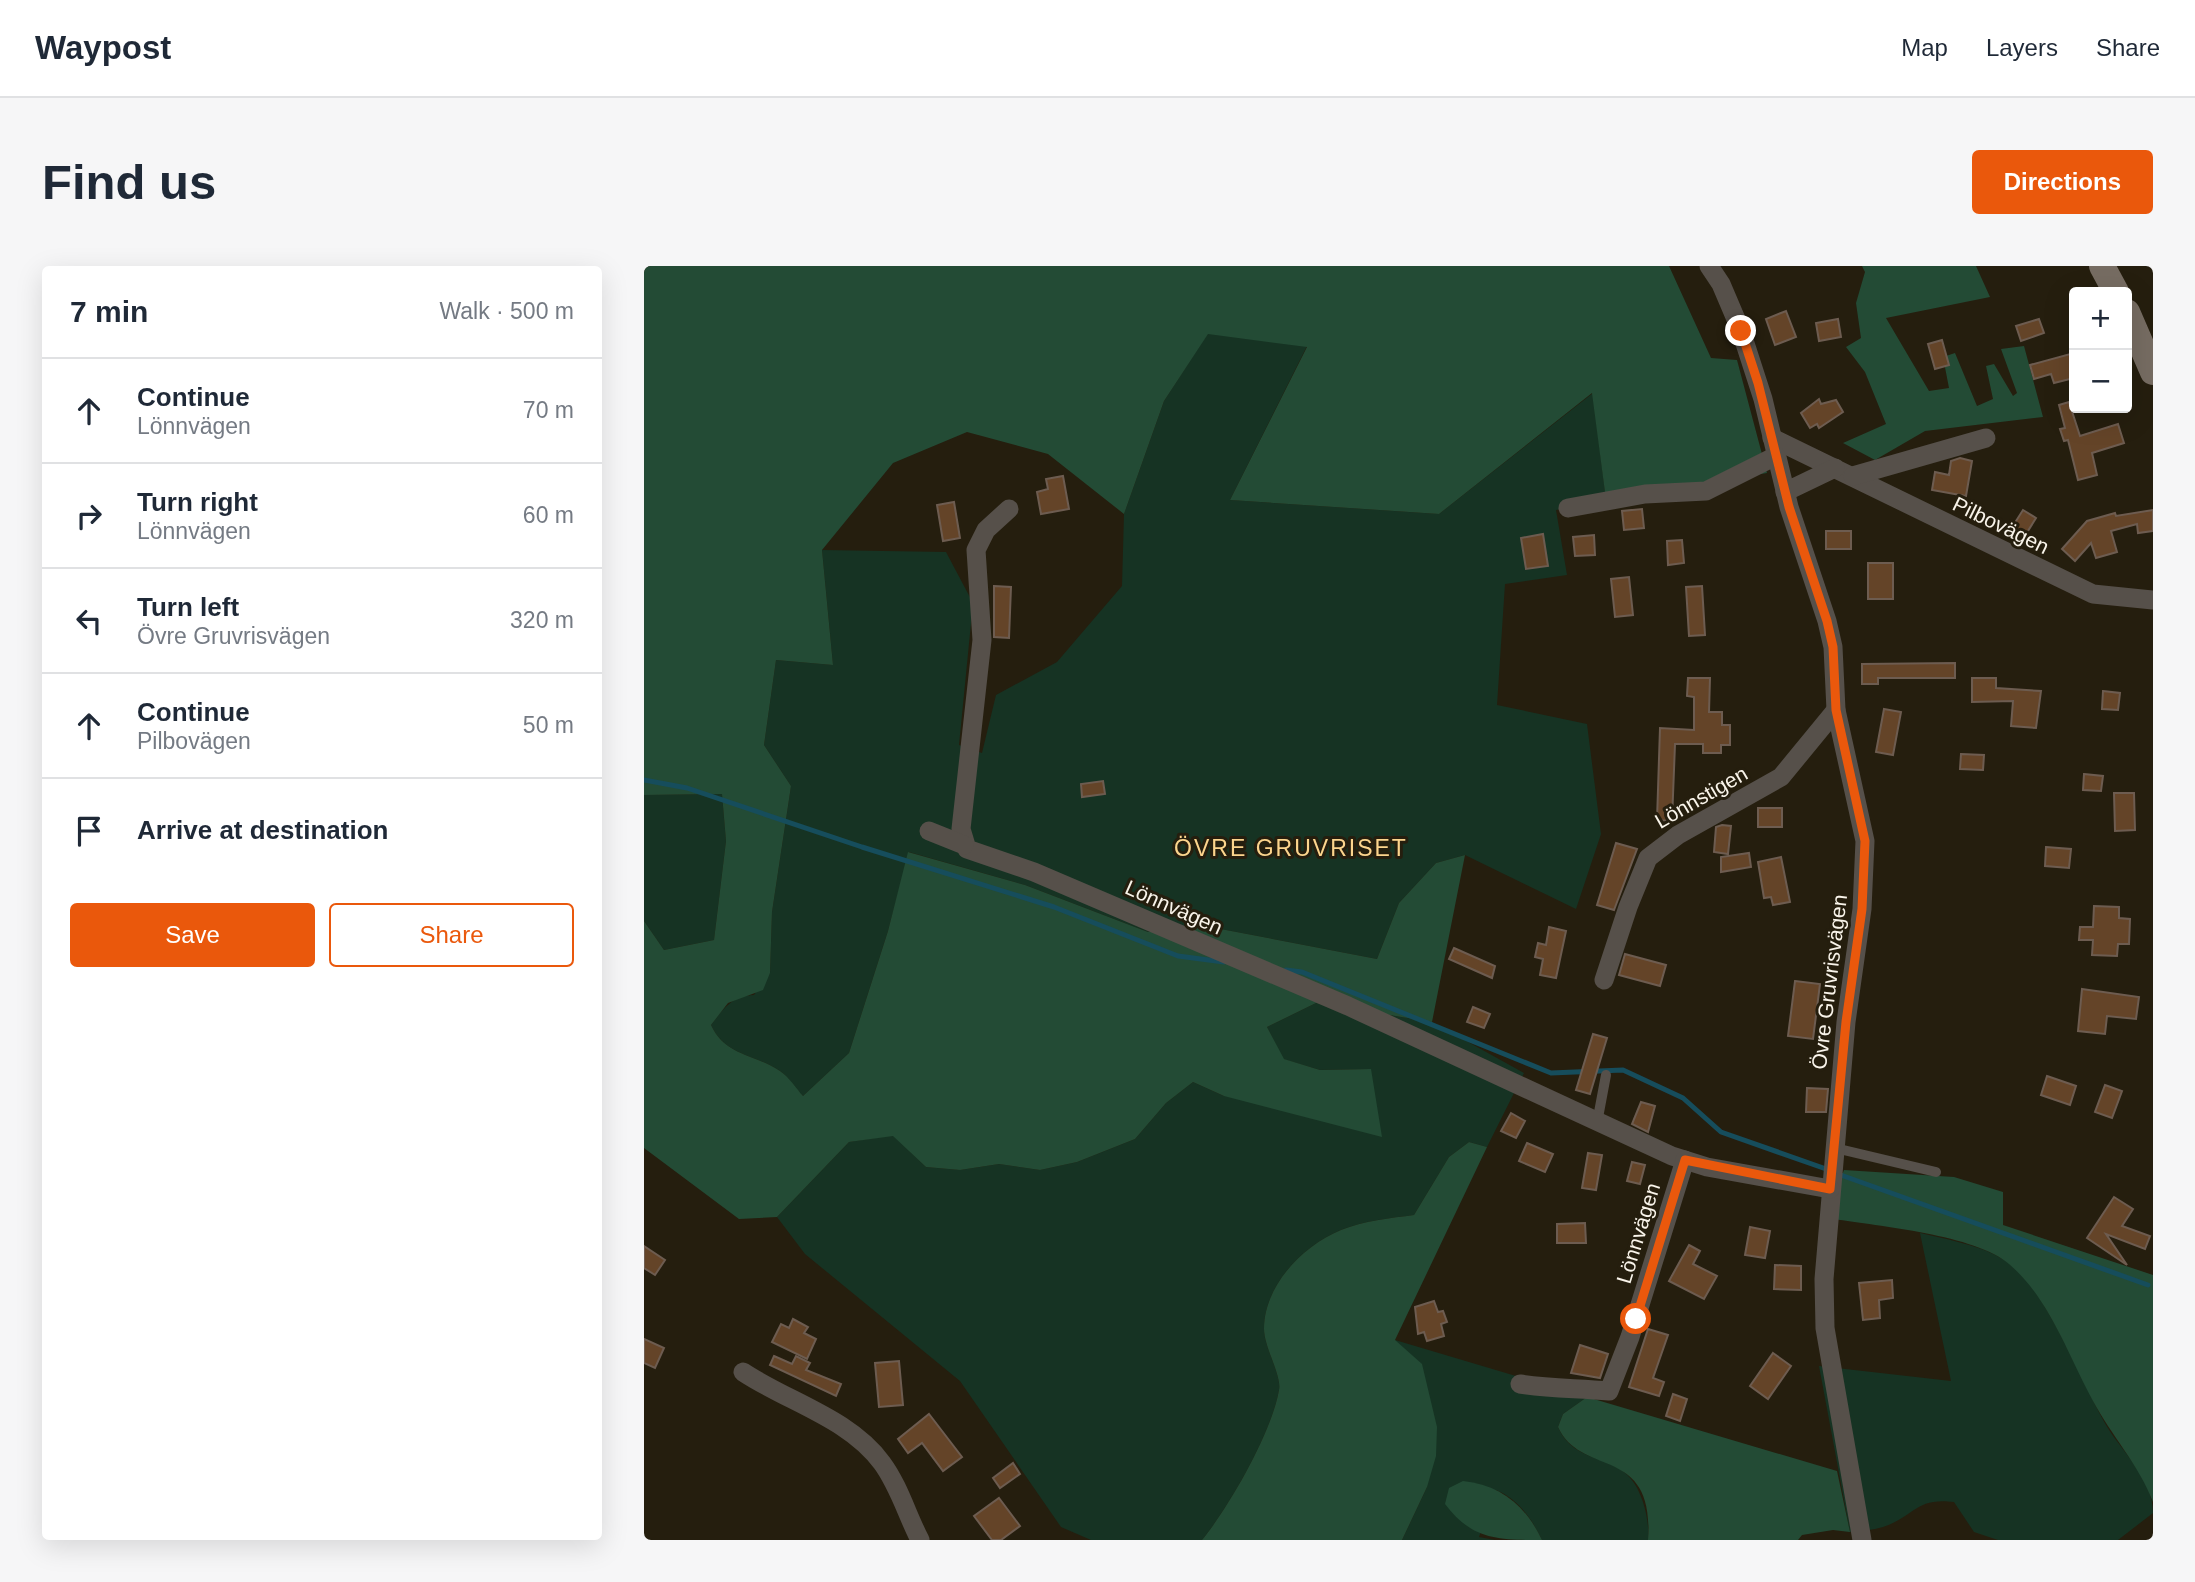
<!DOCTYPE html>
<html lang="en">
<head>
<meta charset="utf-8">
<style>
	:root { --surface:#fff; --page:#f6f6f7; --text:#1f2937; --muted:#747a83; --line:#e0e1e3; --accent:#ea580c }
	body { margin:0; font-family:Arial,sans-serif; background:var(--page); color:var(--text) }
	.controls { position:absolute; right:21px; top:21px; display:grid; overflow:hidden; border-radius:7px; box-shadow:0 7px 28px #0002 }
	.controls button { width:63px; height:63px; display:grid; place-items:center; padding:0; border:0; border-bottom:2px solid var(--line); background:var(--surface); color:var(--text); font:35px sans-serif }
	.stop { position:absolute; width:21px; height:21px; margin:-16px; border:5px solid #ea580c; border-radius:50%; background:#fff }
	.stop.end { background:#ea580c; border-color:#fff; box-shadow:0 2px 7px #0008 }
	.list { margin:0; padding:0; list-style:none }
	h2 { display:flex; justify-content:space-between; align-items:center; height:91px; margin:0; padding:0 28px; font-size:30px }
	h2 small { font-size:23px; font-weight:400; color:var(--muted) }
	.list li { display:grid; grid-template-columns:46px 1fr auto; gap:21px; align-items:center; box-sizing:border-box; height:105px; padding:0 28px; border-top:2px solid var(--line) }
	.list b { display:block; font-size:26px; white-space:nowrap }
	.list p { margin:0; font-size:23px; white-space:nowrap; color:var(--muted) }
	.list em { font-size:23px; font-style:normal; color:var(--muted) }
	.actions { display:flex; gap:14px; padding:21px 28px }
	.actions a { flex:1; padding:16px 0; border:2px solid var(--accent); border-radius:7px; text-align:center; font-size:24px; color:var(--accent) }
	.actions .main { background:var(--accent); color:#fff }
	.icon { flex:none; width:38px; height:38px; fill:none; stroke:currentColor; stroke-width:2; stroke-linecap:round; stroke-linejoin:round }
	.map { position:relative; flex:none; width:1509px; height:1274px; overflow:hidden; border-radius:7px }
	header { display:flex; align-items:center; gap:42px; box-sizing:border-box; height:98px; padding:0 35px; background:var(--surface); border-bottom:2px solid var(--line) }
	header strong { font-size:33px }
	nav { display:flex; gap:38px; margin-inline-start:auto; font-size:24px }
	.intro { display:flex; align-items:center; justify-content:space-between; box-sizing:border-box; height:168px; padding:0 42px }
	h1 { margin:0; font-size:49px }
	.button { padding:18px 32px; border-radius:7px; background:var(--accent); color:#fff; font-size:24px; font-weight:700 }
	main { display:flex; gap:42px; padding:0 42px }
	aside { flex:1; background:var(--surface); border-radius:7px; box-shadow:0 7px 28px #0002 }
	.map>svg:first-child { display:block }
</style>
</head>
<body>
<header>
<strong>Waypost</strong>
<nav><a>Map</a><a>Layers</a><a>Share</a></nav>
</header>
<div class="intro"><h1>Find us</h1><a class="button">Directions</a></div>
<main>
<aside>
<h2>7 min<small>Walk · 500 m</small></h2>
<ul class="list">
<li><svg class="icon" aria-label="ahead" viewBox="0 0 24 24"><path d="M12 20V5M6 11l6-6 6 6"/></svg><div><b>Continue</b><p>Lönnvägen</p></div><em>70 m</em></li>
<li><svg class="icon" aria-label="right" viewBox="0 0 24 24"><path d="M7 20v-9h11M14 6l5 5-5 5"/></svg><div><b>Turn right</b><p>Lönnvägen</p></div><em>60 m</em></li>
<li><svg class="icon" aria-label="left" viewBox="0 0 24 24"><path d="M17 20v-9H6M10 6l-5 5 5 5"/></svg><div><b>Turn left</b><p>Övre Gruvrisvägen</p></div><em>320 m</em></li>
<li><svg class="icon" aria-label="ahead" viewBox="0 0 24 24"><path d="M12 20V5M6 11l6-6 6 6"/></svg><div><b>Continue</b><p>Pilbovägen</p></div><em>50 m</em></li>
<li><svg class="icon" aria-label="arrive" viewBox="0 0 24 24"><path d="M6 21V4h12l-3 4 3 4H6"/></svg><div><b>Arrive at destination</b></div></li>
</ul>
<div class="actions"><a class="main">Save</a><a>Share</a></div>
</aside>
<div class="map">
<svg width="1509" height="1274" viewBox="0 0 1509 1274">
	<rect width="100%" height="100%" fill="#251e0e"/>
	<g fill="#163323">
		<path d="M564,67l99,13 -77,154 209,14 154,-121 13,107 -50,10 11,65 -62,9 -8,121 90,19 14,110 -25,75 -111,-54 -29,8 -37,40 -22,56 -172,-33 -57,6 -123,-47 -116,-33 -21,79 -39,122 -46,43c-7,-7 -14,-19 -23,-25 -25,-17 -55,-15 -69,-46 13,-17 21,-29 43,-30l16,-22 2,-61 19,-126 -27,-41 12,-85 57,5 -11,-115 124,2 27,51 -14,142 23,8 14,-58 61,-33 65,-76 2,-72 40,-113z"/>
		<polygon points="78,528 82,575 70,674 20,684 0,655 0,529"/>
		<path d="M672,737l116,19 92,51 -37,74 -18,-5 -20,15 -35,58c-23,3 -51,6 -73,15 -39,16 -77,56 -77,99 0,18 18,47 15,61 -7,42 -50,117 -77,150h-111l-30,-13 -101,-146 -155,-127 -28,-37 72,-75 44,-7 33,32 34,3 39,-6 41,6 37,-8 58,-23 31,-36 27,-21 31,14 147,-27 -51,1 -37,-11 -16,-32z"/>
		<path d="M1276,967c29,7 61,12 86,28 39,25 76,123 100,164 16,27 47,54 47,88l-35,27h-120l-24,-8 -20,-30c-39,-5 -40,15 -71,25 -10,3 -22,4 -33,5l-31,-166 132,15z"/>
		<path d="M751,1074l192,57 -24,17 -5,13c20,45 68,19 85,75 4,13 6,25 5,38h-106c-10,-21 -24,-41 -46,-50l-17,47 16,3h-93l25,-53z"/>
	</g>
	<g fill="#234b35">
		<path d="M0,0h1025l42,92 26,2 30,113 -161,27 -14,-107 -153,121 -209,-14 77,-153 -99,-13 -44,67 -40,113 -76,-60 -81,-22 -74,31 -71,87 11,115 -57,-5 -12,85 27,41 -19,126 -2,61 -7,17 -35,13 -17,22c14,31 44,29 69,46 9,6 16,17 23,25l46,-43 39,-122 20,-79 117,33 123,47 57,-6 172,33 22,-56 37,-40 29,-8 -33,167 -116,-19 -49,24 17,32 36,11 51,-1 11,68 -158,-41 -31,-14 -27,21 -31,36 -58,23 -37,8 -41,-6 -39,6 -34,-3 -33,-31 -44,6 -72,75 -38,2 -95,-71v-227l20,29 50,-10 12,-99 -4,-47 -78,1z"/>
		<polygon points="1218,0 1332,0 1346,31 1242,52 1285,125 1305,122 1299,91 1311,87 1333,140 1349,133 1342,100 1350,98 1369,130 1373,127 1357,83 1380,80 1399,151 1281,165 1231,194 1199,177 1242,158 1221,106 1202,81 1217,72 1212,37 1221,6"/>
		<path d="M825,876l18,5 -92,193 27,24 15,63 -1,29 -9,31 -25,53h-200c27,-33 70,-108 77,-150 3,-14 -15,-43 -15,-61 0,-43 38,-83 77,-99 22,-9 50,-12 73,-15l35,-58z"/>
		<path d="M1200,904l110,7 49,15v33l150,50v227c-14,-37 -42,-67 -60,-101 -25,-46 -44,-103 -84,-137 -33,-29 -131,-38 -175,-45l1,-26z"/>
		<path d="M943,1131l250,74 13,61 -17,-2 -31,5 -4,5h-150c7,-96 -67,-62 -90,-113l5,-13z"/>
		<path d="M819,1215c38,4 63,25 79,59 -44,0 -70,0 -97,-36l4,-16z"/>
	</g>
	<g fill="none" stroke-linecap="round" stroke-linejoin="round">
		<g stroke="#164d5c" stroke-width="5">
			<polyline points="0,514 43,522 218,581 410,641 534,690 580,696"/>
			<polyline points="642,704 658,706 907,807 979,804 1039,832 1077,866 1185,904"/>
			<polyline points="1194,908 1504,1019"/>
		</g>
	</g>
	<g fill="#644428" stroke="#6d5c50" stroke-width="2">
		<polygon points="1142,45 1152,71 1131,79 1122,53"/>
		<polygon points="1194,53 1197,71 1175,75 1172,57"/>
		<polygon points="1395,53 1400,67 1377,75 1372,60"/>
		<polygon points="1298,74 1305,99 1291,103 1284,78"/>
		<polygon points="1430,87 1430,112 1410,117 1407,108 1390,113 1386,99"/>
		<polygon points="1175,133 1177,138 1192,134 1199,146 1175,162 1173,158 1166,162 1157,147"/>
		<polygon points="1425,136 1436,170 1474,158 1480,177 1448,187 1453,209 1434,214 1424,174 1420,175 1416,163 1421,162 1415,139"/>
		<polygon points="1316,192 1328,195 1322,230 1288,224 1291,206 1305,209 1307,195"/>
		<polygon points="419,210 425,243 397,248 393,226 404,223 402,213"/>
		<polygon points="310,236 316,272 299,275 293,239"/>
		<polygon points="998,243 1000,262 980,264 978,245"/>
		<polygon points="1379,244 1392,252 1379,273 1365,266"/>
		<polygon points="1509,244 1509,265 1494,267 1493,258 1467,265 1473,286 1452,292 1447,277 1431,295 1418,283 1443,255 1471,247 1472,250"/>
		<rect x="1182" y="265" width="25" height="18"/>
		<polygon points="899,268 904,300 882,303 877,272"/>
		<polygon points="950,269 951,289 931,290 929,271"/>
		<polygon points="1038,274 1040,297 1024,299 1023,275"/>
		<rect x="1224" y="297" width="25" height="36"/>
		<polygon points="985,311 989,349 971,351 967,313"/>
		<polygon points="350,320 367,321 365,372 350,371"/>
		<polygon points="1058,320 1061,369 1045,370 1042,321"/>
		<polygon points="1311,397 1311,412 1234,412 1234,418 1218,418 1218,398"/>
		<polygon points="1044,412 1066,412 1065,446 1078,446 1078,459 1086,459 1086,479 1077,479 1077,487 1059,487 1059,478 1031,478 1028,555 1013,554 1016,462 1050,464 1050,431 1043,430"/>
		<polygon points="1328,412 1352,412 1352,422 1397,425 1392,462 1367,460 1369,435 1328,436"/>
		<polygon points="1459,425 1476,427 1474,444 1458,443"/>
		<polygon points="1240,443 1257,446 1249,489 1232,486"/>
		<polygon points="1317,488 1340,489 1339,504 1316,503"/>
		<polygon points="1440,508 1459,510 1457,525 1439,524"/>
		<polygon points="459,515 461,528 438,531 437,518"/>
		<polygon points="1470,527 1490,527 1491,564 1471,565"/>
		<rect x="1114" y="542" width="24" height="19"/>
		<polygon points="1078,559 1087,560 1084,588 1070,586 1072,561"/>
		<polygon points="972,577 993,583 970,644 953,639"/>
		<polygon points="1402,581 1427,583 1425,602 1401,600"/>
		<polygon points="1105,587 1107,601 1077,606 1077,591"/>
		<polygon points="1137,591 1146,636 1129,639 1127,631 1120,632 1114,596"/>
		<polygon points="1450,640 1475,641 1475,652 1486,653 1485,678 1474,678 1473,690 1448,689 1449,674 1435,674 1436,661 1449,661"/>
		<polygon points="905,661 922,665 912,712 896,709 899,693 891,691 894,677 902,679"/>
		<polygon points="810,682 851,700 848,712 805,693"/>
		<polygon points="981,688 1022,699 1016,720 975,709"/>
		<polygon points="1151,715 1176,718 1169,773 1144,770"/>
		<polygon points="1438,723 1495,731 1492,753 1463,750 1461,768 1434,765"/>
		<polygon points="829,741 846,748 840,762 823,756"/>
		<polygon points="949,768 963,772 946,828 932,824"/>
		<polygon points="1403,810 1432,820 1426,839 1397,829"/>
		<polygon points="1461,819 1478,825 1468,852 1451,846"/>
		<polygon points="1163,822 1184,823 1182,846 1162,846"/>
		<polygon points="997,836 1011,840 1004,866 988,858"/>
		<polygon points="867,847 881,855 872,872 857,865"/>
		<polygon points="883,877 909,888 901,906 875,895"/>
		<polygon points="944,887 958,889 952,924 938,922"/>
		<polygon points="988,896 1001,899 996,918 983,915"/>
		<polygon points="1470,931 1489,943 1478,960 1506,970 1501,983 1462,968 1483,999 1443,972"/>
		<polygon points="941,957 942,977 913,977 913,958"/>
		<polygon points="1106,961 1126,965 1121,992 1101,989"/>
		<polygon points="1045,979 1056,985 1049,998 1073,1010 1060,1033 1025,1015"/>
		<polygon points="0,980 21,994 11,1009 0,1002"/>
		<polygon points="1131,999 1157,1000 1157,1024 1130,1023"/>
		<polygon points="1248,1014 1249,1032 1235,1034 1236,1052 1219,1054 1215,1017"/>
		<polygon points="790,1035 794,1046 799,1045 803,1056 797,1058 800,1070 783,1075 780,1066 774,1068 771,1041"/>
		<polygon points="149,1053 164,1061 160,1067 172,1073 163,1093 128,1076 137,1058 145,1062"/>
		<polygon points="1004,1063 1024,1069 1009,1112 1020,1116 1015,1130 985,1121"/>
		<polygon points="0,1073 20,1082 11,1102 0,1097"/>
		<polygon points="936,1079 964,1088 956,1112 927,1107"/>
		<polygon points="1129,1087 1147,1100 1124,1133 1106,1120"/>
		<polygon points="130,1090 148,1098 152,1090 166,1097 162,1104 197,1118 192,1130 126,1099"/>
		<polygon points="255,1095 259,1139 235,1141 231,1097"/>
		<polygon points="1029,1128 1043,1133 1036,1155 1022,1150"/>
		<polygon points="285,1148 318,1191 299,1205 278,1177 264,1187 254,1173"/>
		<polygon points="369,1197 376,1208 356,1222 349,1212"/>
		<polygon points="355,1232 376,1260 357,1274 348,1274 330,1250"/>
	</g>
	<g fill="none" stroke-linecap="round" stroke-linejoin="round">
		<g stroke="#56504a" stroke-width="10">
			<polyline points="953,857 962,809"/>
			<polyline points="1191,882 1292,906"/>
		</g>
		<g stroke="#56504a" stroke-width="19">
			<polyline points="1065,0 1077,18 1097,65 1119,133 1145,241 1183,355 1189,381 1192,444 1221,575 1218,643 1202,756 1180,1013 1181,1062 1218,1274"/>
			<polyline points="1128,172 1449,328 1509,334"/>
			<polyline points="1209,210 1342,172"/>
			<polyline points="1141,226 1191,202"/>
			<polyline points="924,242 1001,228 1062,225 1132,190"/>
			<polyline points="365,243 342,264 332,284 338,374 317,563 323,583 390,606 704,740 1028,890 1063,901 1186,923"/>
			<polyline points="285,565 320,579"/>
			<polyline points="960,714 984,641 1004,592 1034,569 1137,511 1192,444"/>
			<path d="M99,1106c45,30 106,46 139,91 17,23 25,52 38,77"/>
			<path d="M876,1118c31,5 59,4 89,7l21,-54 55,-177"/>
		</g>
		<g stroke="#766c62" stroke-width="26">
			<polyline points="1458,0 1472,26"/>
			<polyline points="1483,46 1509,106"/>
		</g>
	</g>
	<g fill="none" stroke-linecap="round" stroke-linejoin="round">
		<polyline stroke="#ea580c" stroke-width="9" points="992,1053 1041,894 1186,923 1202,756 1218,643 1221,575 1192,444 1189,381 1183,355 1145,241 1114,117 1097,65"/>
	</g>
	<g text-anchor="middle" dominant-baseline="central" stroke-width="6" stroke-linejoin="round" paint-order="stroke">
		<g font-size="21" fill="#f9f4ea" stroke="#251e0e">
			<text transform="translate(1357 259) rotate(26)">Pilbovägen</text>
			<text transform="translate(1057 531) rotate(-30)">Lönnstigen</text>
			<text transform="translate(530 641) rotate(24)">Lönnvägen</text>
			<text transform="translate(1185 716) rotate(-83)">Övre Gruvrisvägen</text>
			<text transform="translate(994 967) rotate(-73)">Lönnvägen</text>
		</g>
		<g font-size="23" letter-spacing="2" fill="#fcd58d" stroke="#251e0e">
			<text x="647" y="582">ÖVRE GRUVRISET</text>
		</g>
	</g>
</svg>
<div class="controls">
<button>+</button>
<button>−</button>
</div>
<div class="stop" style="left:992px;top:1053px"></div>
<div class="stop end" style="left:1097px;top:65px"></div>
</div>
</main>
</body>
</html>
